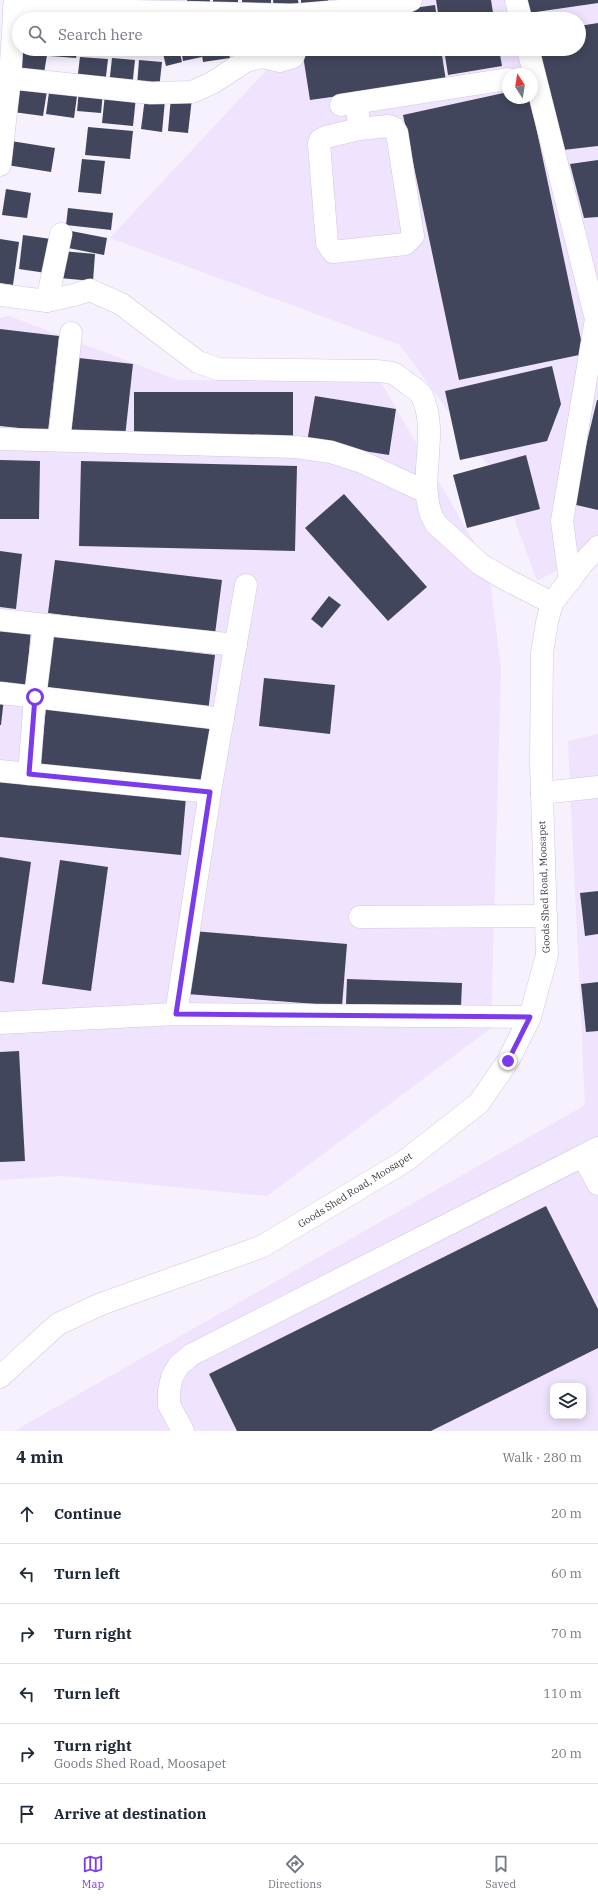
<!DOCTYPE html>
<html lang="en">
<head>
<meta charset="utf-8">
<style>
	:root { --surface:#fff; --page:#f6f6f7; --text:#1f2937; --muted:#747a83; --line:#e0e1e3; --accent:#7c3aed }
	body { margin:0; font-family:"IBM Plex Serif",serif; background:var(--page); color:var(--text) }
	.controls { position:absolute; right:12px; bottom:12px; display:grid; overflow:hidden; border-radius:8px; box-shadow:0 2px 10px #0003 }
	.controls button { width:36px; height:36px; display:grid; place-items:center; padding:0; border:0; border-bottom:1px solid var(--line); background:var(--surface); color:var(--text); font:20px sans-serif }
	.compass { position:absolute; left:502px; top:68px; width:36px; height:36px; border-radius:50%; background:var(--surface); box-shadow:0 2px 10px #0003; rotate:348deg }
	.stop { position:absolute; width:12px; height:12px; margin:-9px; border:3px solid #7c3aed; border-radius:50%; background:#fff }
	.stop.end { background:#7c3aed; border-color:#fff; box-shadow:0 1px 4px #0008 }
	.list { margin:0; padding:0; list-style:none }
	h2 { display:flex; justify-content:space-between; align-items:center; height:52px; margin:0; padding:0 16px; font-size:17px }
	h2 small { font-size:13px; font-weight:400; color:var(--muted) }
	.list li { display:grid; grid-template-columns:26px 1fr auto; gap:12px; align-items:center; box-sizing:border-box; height:60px; padding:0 16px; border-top:1px solid var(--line) }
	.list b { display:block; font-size:15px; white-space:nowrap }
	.list p { margin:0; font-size:13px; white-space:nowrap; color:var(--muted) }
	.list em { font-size:13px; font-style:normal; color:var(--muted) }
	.icon { flex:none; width:22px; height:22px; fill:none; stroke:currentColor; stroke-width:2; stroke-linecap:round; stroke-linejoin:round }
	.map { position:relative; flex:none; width:598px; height:1431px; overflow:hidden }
	.search { position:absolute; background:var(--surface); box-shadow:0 2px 10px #0003; left:12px; right:12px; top:12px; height:44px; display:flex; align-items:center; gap:10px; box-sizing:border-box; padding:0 14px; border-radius:22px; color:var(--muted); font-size:15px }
	.sheet { height:412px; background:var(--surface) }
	nav { display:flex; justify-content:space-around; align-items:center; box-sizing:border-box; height:56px; border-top:1px solid var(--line); background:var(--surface); font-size:11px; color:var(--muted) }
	nav a { display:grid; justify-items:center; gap:2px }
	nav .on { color:var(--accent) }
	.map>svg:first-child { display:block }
</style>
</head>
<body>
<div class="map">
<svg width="598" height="1431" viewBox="0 0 598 1431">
	<rect width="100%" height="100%" fill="#f6f1fc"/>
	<g fill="#f0e3fd" fill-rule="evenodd">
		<path d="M403,0h195v549l-61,32 -35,-96 -102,-140 -290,-107 176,-189h293v-30h-243zM508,74h24v24h-24z"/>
		<polygon points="9,316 178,380 380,381 488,566 501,669 491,1028 267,1196 63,1176 0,1180 0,318"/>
		<path d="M598,734v697h-584l571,-326 -17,-364zM553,1386h30v30h-30z"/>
	</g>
	<g fill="#41465c">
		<polygon points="187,0 210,0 209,9 187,8"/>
		<rect x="213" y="0" width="25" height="8"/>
		<polygon points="242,0 271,0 271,4 242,5"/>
		<polygon points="273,0 298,0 299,7 274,8"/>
		<polygon points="301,0 328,0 329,4 301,5"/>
		<polygon points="436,0 491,0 494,19 439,19"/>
		<polygon points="526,0 598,0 598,3 529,13"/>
		<polygon points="435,5 437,19 343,19 343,18"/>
		<polygon points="598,23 598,146 563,150 539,49 579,49 579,26"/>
		<polygon points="50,49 77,49 76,58 50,56"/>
		<polygon points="107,49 134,49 134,53 106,52"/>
		<polygon points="162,49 179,49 182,62 166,66"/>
		<polygon points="181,49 200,49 202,57 183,61"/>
		<polygon points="201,49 228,49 230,58 203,62"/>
		<polygon points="234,49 245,49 245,50 235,51"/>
		<polygon points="302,49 441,49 446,81 310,100"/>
		<polygon points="444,49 499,49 502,66 448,75"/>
		<polygon points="17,50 47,55 44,73 13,68"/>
		<polygon points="80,57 108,59 105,85 77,82"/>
		<polygon points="112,58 135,60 132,88 109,85"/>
		<polygon points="139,60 162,62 159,89 137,86"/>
		<polygon points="50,85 78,89 74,118 46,114"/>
		<polygon points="17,87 47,91 43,116 13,112"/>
		<polygon points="79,90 103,92 101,113 77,111"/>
		<polygon points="508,92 508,98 530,98 584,354 459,380 403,115"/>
		<polygon points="105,94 136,97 133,126 102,123"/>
		<polygon points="171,97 192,98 188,133 168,131"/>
		<polygon points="145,98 165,100 162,132 141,129"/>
		<polygon points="88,127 133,131 130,159 85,155"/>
		<polygon points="11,141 55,148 51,172 7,165"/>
		<polygon points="82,159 105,161 101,194 78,192"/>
		<polygon points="598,160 598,217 584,218 570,164"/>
		<polygon points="6,189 31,193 27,218 2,215"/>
		<polygon points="68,208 113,213 111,230 66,225"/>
		<polygon points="66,230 107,238 104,255 63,247"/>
		<polygon points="23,235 51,239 46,273 19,269"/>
		<polygon points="0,239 19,242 13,285 0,283"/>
		<polygon points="62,251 95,254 93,281 59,278"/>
		<polygon points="0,329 59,336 48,431 0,426"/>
		<polygon points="79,358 133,364 125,437 70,430"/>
		<polygon points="552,366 561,404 547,441 460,460 445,391"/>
		<rect x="134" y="392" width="159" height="46"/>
		<polygon points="315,396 396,409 389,455 307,442"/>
		<polygon points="597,400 598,400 598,510 572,504"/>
		<polygon points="526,455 540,509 467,528 453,475"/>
		<polygon points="0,460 40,461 39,519 0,519"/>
		<polygon points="81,461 297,466 295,551 79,546"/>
		<polygon points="344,494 427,587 388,621 305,528"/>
		<polygon points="0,551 22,554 16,609 0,607"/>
		<polygon points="55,560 222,580 215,634 48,613"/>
		<polygon points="329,596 341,605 322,628 311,619"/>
		<polygon points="0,626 31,629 26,687 0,684"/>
		<polygon points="44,635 215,655 208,712 37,692"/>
		<polygon points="264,678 335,685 330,734 259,726"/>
		<polygon points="0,698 4,698 1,725 0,725"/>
		<polygon points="46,708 214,727 208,783 40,764"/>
		<polygon points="0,779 186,797 181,855 0,837"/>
		<polygon points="0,857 31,862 14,983 0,981"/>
		<polygon points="60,860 108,867 91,991 42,984"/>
		<polygon points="598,891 598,934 585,936 580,893"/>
		<polygon points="193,931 347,944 342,1006 187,994"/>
		<polygon points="347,979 462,983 461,1007 346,1004"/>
		<polygon points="598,982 598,1031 586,1032 581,984"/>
		<polygon points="19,1051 25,1161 0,1162 0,1052"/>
		<polygon points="546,1206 598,1309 598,1348 431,1431 237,1431 209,1374"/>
	</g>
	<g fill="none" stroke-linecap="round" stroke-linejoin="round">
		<g stroke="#d2c6df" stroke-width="23">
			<g id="minor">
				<polyline points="516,0 521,19"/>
				<polyline points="14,8 293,15 293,19"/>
				<polyline points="293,15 399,6 411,0"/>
				<polyline points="528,49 596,319 562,521 570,581"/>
				<polyline points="10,78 151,93 192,92 212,83 246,61 262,57 280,61 293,57 296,49"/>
				<polyline points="357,103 359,129 388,126 394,128 397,133 413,236 405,244 333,252 327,243 319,144 320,140 326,137 359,129"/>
				<polyline points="341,105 508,79"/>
				<polyline points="0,165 10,78 15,0"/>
				<path d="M0,295l47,6 27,-6 16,-5 31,14 77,58 20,7 157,2c18,1 19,1 33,13 5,3 11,7 14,12 19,40 -9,92 14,128l44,40 27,16 45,23"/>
				<polyline points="47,301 61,234"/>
				<polyline points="0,439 296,447 331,452 362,462 426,492"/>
				<polyline points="59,440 71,333"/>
				<polyline points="0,620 236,645"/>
				<polyline points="0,693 223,719"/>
				<polyline points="0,771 210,792 246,585"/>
				<polyline points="29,774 35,697 44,625"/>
				<polyline points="542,793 598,787"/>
				<polyline points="360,917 546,916"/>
				<polyline points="176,1014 210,792"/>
				<polyline points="0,1023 176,1014 530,1017"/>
				<polyline points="583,1156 598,1184"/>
				<polyline points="0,1377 58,1324 101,1304 261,1247 405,1161 479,1103 508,1061 530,1017 547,955 541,762 542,653 547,622 552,603 582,564 598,547"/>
				<polyline points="183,1431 169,1405 169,1391 172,1377 179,1365 191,1355 598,1148"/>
			</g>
		</g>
		<use href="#minor" stroke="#fff" stroke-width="22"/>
	</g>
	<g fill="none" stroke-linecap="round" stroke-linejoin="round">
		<polyline stroke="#7c3aed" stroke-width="5" points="35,697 29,774 210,792 176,1014 530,1017 508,1061"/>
	</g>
	<g text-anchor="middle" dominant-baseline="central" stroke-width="4" stroke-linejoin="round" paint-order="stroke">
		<g font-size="10" fill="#3d3843" stroke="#fff">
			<text transform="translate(544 887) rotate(-92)">Goods Shed Road, Moosapet</text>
			<text transform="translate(355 1190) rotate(-32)">Goods Shed Road, Moosapet</text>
		</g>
	</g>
</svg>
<div class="controls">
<button><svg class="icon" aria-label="layers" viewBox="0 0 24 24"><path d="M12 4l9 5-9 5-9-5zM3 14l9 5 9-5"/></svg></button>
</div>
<svg class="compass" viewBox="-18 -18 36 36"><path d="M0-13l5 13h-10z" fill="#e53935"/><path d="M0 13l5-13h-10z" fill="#747a83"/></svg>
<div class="stop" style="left:35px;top:697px"></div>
<div class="stop end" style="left:508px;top:1061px"></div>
<div class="search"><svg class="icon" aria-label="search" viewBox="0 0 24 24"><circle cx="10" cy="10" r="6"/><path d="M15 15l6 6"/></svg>Search here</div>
</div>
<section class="sheet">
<h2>4 min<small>Walk · 280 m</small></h2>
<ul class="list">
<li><svg class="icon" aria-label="ahead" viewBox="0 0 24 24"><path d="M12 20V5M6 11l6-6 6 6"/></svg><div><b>Continue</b></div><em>20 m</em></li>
<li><svg class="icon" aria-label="left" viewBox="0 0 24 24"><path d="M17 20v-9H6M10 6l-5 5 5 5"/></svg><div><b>Turn left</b></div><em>60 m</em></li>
<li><svg class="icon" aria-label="right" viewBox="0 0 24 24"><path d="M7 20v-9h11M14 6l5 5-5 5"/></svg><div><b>Turn right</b></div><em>70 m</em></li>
<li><svg class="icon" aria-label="left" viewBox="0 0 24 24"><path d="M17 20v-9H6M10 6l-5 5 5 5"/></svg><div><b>Turn left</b></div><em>110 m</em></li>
<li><svg class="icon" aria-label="right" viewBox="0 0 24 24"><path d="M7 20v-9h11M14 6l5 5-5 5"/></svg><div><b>Turn right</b><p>Goods Shed Road, Moosapet</p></div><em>20 m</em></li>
<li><svg class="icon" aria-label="arrive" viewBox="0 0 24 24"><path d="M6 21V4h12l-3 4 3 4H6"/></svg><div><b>Arrive at destination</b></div></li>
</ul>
</section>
<nav>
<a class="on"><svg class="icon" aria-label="map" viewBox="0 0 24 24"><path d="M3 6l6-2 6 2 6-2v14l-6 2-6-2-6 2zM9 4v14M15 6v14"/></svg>Map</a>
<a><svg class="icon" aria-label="directions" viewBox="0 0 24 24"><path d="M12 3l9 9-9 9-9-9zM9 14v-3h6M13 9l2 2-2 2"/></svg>Directions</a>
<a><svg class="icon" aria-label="saved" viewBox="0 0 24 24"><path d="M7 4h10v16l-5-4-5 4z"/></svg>Saved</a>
</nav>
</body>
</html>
